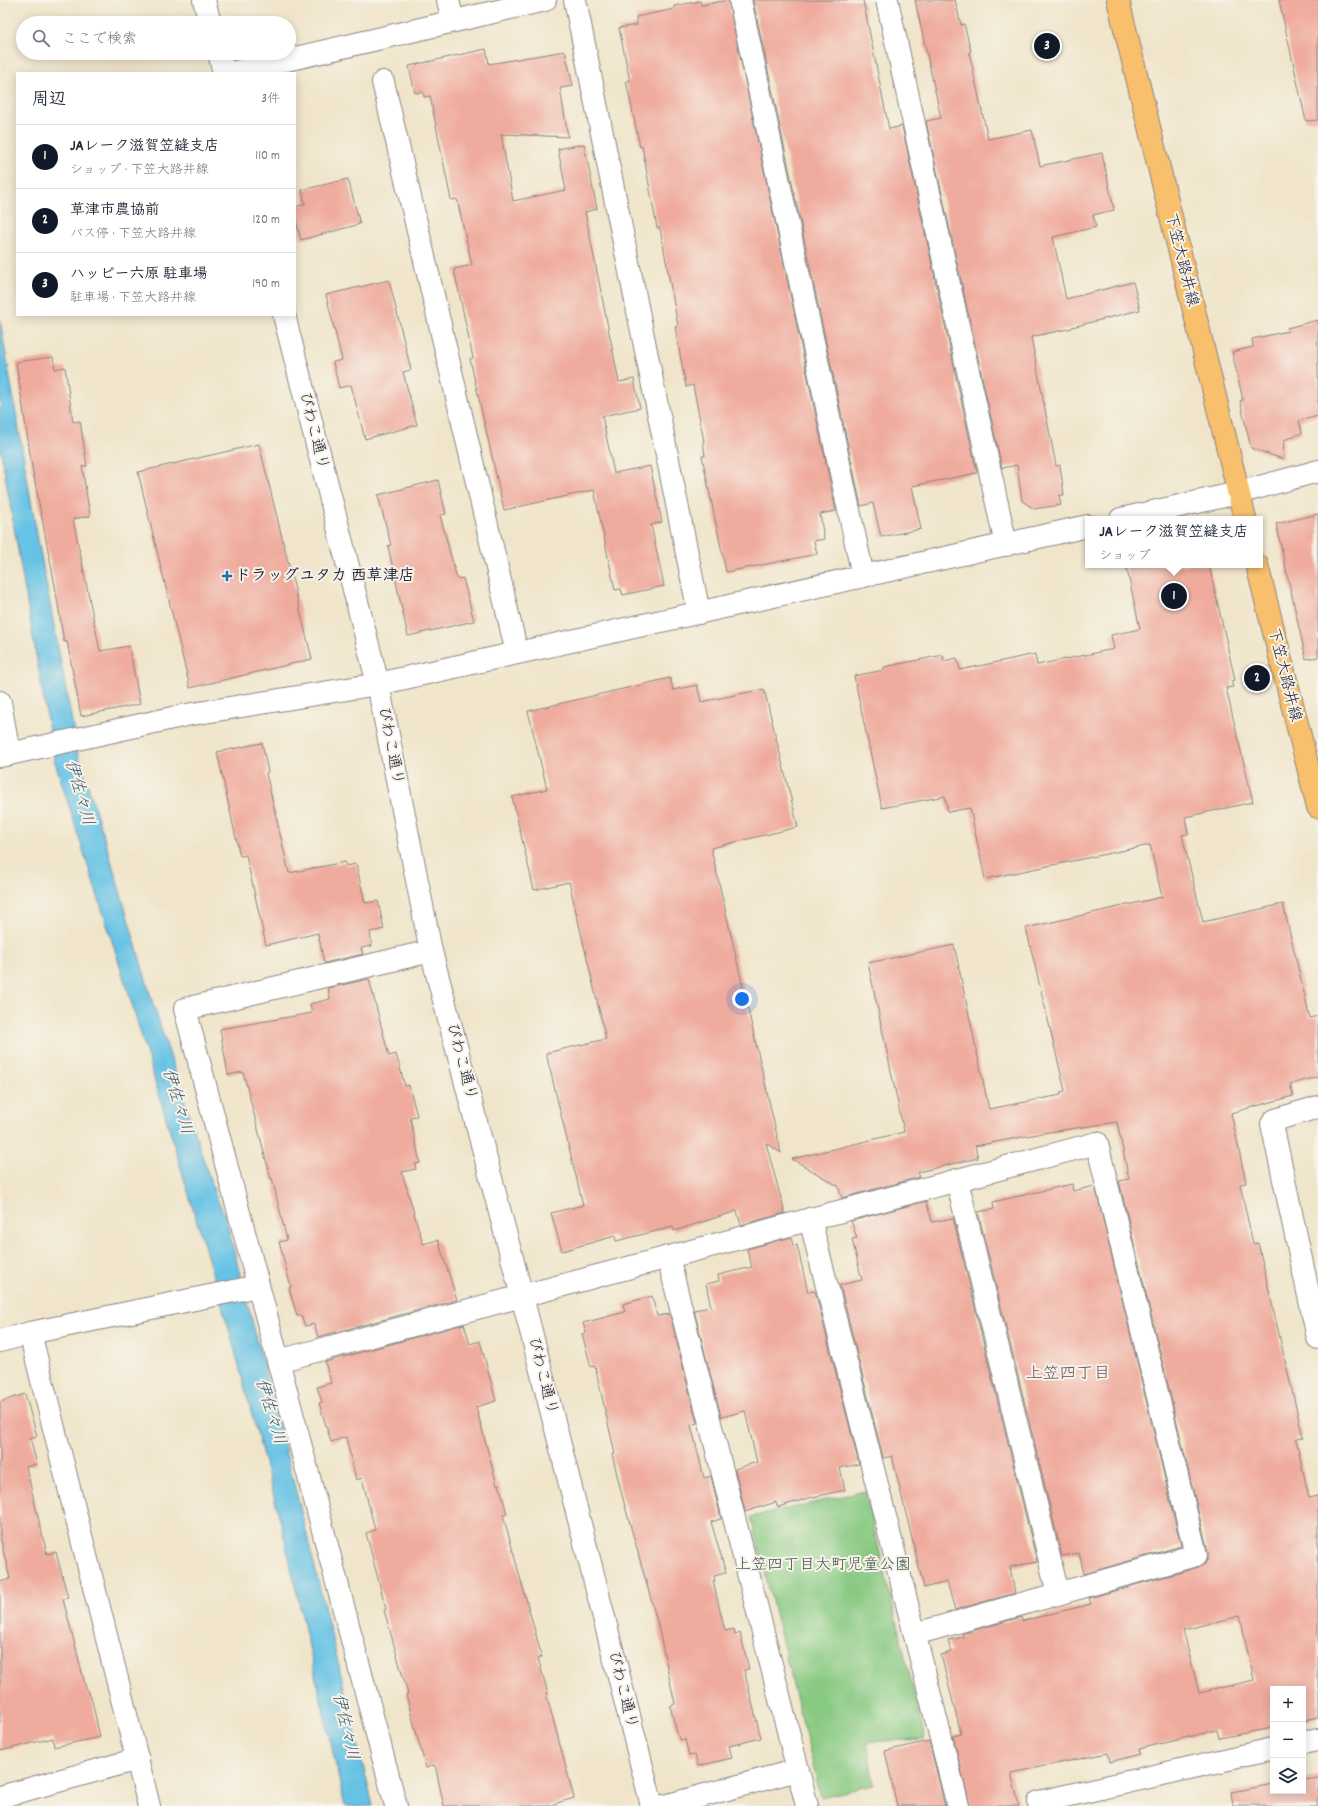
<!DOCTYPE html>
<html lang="ja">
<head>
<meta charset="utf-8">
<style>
	:root { --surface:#fff; --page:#f2f2f3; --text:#1f2937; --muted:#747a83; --line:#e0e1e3; --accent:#111827 }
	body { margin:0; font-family:Dekko,"Klee One",sans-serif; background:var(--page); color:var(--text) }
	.controls { position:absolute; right:12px; bottom:12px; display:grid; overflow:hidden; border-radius:0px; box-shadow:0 2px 10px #0003 }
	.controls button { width:36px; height:36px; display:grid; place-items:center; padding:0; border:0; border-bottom:1px solid var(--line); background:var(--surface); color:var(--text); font:20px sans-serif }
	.you { position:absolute; left:742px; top:999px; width:14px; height:14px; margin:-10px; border:3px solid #fff; border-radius:50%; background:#1a73e8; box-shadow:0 0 0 6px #1a73e833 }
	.badge { display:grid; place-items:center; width:26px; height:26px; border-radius:50%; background:var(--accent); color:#fff; font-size:13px; font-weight:700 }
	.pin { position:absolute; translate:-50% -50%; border:2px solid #fff; box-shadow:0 1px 4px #0006 }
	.popup { position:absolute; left:1085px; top:516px; width:178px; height:52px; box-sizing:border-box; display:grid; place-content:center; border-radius:0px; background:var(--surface); filter:drop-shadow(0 1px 3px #0005); font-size:13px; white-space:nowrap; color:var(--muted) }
	.popup b { font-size:15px; color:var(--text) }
	.popup::after { content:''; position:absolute; left:50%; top:100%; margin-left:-8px; border:8px solid transparent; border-top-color:var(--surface) }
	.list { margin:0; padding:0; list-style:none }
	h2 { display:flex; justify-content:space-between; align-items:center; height:52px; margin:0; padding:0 16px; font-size:17px }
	h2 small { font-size:13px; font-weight:400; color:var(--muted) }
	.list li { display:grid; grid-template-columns:26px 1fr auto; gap:12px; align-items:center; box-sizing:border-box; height:64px; padding:0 16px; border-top:1px solid var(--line) }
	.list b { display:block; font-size:15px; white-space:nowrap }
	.list p { margin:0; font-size:13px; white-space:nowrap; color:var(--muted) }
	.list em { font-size:13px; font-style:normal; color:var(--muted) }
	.icon { flex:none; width:22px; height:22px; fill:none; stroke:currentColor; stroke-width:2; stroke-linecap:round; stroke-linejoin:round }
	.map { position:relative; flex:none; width:1318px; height:1806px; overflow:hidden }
	.search { position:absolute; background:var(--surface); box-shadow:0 2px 10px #0003; left:16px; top:16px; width:280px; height:44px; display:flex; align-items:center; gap:10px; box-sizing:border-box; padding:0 14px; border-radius:22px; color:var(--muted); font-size:15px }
	.panel { position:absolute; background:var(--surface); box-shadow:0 2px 10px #0003; left:16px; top:72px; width:280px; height:244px; border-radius:0px }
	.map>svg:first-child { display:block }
</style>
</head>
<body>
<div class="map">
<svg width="1318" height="1806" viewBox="0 0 1318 1806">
	<rect width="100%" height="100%" fill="#f7f3e8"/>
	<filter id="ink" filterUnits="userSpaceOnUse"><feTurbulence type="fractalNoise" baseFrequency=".025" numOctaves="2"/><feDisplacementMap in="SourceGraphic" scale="8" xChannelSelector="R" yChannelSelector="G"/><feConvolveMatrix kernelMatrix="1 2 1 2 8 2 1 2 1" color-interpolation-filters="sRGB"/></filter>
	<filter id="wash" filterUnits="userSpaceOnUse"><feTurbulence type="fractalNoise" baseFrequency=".012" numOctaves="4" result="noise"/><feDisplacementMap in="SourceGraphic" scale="16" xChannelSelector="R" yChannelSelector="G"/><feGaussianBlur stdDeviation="0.9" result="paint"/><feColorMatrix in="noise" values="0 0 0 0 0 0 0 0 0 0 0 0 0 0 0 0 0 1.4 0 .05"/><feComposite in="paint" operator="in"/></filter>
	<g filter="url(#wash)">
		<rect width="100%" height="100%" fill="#f0e5ca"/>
		<polygon fill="#89ca83" stroke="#56765f" points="865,1491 925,1739 867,1742 874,1785 821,1797 751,1517"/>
		<polygon fill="#66c3e5" stroke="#447290" points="0,320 35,524 78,754 111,860 151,997 215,1195 225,1216 303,1519 373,1806 345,1806 281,1523 229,1329 128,991 54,759 0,446"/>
		<g id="blocks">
			<g fill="#efab9d" fill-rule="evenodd">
				<polygon points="728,0 836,511 820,514 824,539 814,541 817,554 726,572 702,456 705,456 703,441 704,441 693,385 686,387 675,327 678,326 660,228 657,228 642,146 640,147 631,104 626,81 630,81 619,28 637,25 636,17 674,9 674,6 700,1 701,5"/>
				<polygon points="753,0 863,0 889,129 902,126 977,473 912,486 921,529 881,537 873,503 861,506"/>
				<polygon points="915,0 955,0 961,25 964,24 971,51 969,52 988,139 1032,130 1040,166 1102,153 1114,210 1093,215 1096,227 1053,237 1066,299 1133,282 1140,310 1072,327 1072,328 1031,337 1056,466 1060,465 1064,495 1059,495 1061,505 1034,509 1022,501 1017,465 1002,468 926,121 941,118"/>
				<polygon points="1279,0 1318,0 1318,120 1306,121"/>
				<polygon points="486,49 489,64 565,51 573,86 560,88 568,137 501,134 513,201 566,190 558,149 584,144 597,209 585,212 619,382 634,379 640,408 602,416 614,473 650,466 662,522 651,525 664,586 623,595 621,589 615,590 594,490 504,510 470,359 473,358 454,269 472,265 457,199 451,200 430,96 424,97 423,92 415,93 409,66"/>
				<polygon points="348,179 360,224 301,240 295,217 295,207 305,204 302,190"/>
				<polygon points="389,280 411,370 403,372 417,425 365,439 351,385 339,388 333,362 342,360 326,295"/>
				<polygon points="1318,320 1318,416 1299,421 1302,433 1284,440 1283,459 1251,448 1240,401 1243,400 1232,352 1253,347 1252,339 1288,331 1287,328"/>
				<polygon points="53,357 55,369 65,367 73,422 80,421 87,466 82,466 90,516 73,519 100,651 129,646 140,704 81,716 67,641 64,642 55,586 32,467 16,362"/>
				<polygon points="259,444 312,659 190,688 138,472"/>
				<polygon points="438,480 446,514 440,515 457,579 463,578 474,621 408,636 388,546 391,545 378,495"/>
				<polygon points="1318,514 1318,657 1306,659 1276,524"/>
				<path d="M1126,565h83l26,115 -4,1 2,6 -7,1 27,114 -68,15 3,17 -6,1 21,87 80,-18 27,114 8,-2v61l-28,7 3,12 -62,17 15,70 -6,1 13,60 5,-1 45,195 -7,1 13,59 9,-2v222l-15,3v-32h-30v39l-54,10 -2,-8 -78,19 1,5 -30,8 -2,-9 -97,20 8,33h-49l-17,-70 8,-2 -20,-79 10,-3 -3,-12 15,-3 -1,-3 59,-17 1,4 69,-17 -2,-6 110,-31 6,-3 3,-6v-6l-89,-371 10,-2 -12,-57 -74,11 -68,13 3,12 -60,14 2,5 -78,21 -4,-12 -46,-27 112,-27 -36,-169 86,-18 35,164 72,-14 -1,-3 5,-1 -39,-163 136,-31 -12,-52 -165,34 -15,-71 -22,4 -3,-16 -63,12 -28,-132 30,-6v-3l59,-12 1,6 13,-3 3,12 75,-16 2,11 77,-16 -3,-14 29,-6zM1240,1616l14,64 -55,13 -16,-63z"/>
				<polygon points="670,678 673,690 697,685 701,702 764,689 798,827 711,848 781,1153 766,1143 785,1213 741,1225 737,1211 674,1231 673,1227 616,1241 615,1236 562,1251 551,1213 583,1205 546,1053 606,1039 569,882 534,890 512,797 547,789 528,711"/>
				<polygon points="262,743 268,772 266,773 289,873 345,862 346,866 356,864 365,903 378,901 384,929 370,932 372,946 361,948 363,954 324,963 318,933 266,945 246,855 240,856 217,752"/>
				<polygon points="369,979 389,1056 396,1054 405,1086 409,1085 417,1116 410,1117 420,1163 415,1164 416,1169 402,1172 423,1244 438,1240 457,1300 318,1337 314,1324 305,1326 301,1315 297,1316 289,1288 291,1287 279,1242 287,1240 272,1178 271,1179 243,1072 228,1075 220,1029 312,1013 310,1004 330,999 328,988"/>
				<polygon points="1072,1184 1073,1191 1095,1186 1181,1546 1084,1574 1079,1553 1062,1556 978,1212 994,1209 993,1202"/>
				<polygon points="926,1201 932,1222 953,1218 1037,1562 1010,1567 1015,1593 955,1610 947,1582 924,1588 892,1456 883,1458 840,1285 862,1280 852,1239 857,1238 851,1221"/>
				<polygon points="791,1237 793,1246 797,1245 808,1292 815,1291 859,1464 840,1468 845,1490 813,1497 778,1507 776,1502 745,1512 735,1469 757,1462 745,1411 721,1417 694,1310 711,1307 706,1284 719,1281 718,1275 752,1267 747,1249"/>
				<polygon points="652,1296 657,1316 670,1314 697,1423 691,1425 704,1478 711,1476 721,1519 711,1522 726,1573 714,1576 715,1581 713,1581 725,1631 734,1629 735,1635 740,1633 749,1669 744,1670 761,1738 729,1746 732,1758 698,1766 695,1755 689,1756 685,1739 679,1740 670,1706 675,1704 657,1621 623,1499 612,1454 615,1454 595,1366 591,1367 582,1334 586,1333 583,1323 625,1312 623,1304"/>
				<polygon points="464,1324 470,1344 480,1341 496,1401 476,1407 497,1485 499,1484 507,1514 503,1515 542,1657 538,1658 548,1693 546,1693 574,1798 547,1806 444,1806 435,1765 426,1768 406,1695 408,1694 384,1610 386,1609 366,1533 375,1530 362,1478 356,1480 346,1437 331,1442 319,1403 322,1402 317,1387 331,1383 325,1362"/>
				<polygon points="25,1394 37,1436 30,1438 37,1464 26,1467 47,1554 56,1552 68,1598 63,1599 85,1684 89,1696 91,1696 100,1737 54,1747 53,1738 0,1751 0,1582 10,1579 0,1536 0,1402"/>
				<polygon points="929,1741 945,1806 897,1806 885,1751"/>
				<polygon points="1318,1776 1318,1806 1233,1806 1231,1792 1273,1784 1273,1791 1303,1791 1303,1778"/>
			</g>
		</g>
	</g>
	<g filter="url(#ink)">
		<use href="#blocks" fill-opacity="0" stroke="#898482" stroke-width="1"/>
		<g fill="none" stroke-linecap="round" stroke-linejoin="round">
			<g stroke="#898482" stroke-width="24">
				<g id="minor">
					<polyline points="204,0 210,23"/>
					<polyline points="448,0 453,21"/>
					<polyline points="575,0 699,613"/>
					<polyline points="740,0 863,576"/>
					<polyline points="887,0 1006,545"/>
					<polyline points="219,53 224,73"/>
					<polyline points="231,73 545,0"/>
					<polyline points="383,82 517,653"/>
					<polyline points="284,315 378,684 431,951 522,1296 652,1806"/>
					<polyline points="1121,519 1238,493 1318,471"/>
					<polyline points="0,702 9,754"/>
					<polyline points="0,756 186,715 378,684 1088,526"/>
					<polyline points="1318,1107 1275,1120 1272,1124 1318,1338"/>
					<polyline points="957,1180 1058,1594"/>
					<polyline points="810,1219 958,1806"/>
					<polyline points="668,1257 807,1806"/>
					<polyline points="30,1333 258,1286"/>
					<polyline points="0,1341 30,1333 149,1806"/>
					<polyline points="278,1361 1097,1143 1196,1555 915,1634"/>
					<polyline points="1303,1742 1318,1739"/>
					<polyline points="0,1797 138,1759"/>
					<polyline points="1039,1802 1273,1749"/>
					<polyline points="396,1806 185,1009 431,951"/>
					<polyline points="664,1806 798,1770"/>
				</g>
			</g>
			<g stroke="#898482" stroke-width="24">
				<g id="major">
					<polyline points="1118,0 1245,519"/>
					<polyline points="1257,565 1318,807"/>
				</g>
			</g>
			<use href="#minor" stroke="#fff" stroke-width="22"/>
			<use href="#major" stroke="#f8bf6c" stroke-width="22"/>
		</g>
	</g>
	<path fill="#1f6fb2" stroke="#f7f3e8" stroke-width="1.5" d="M225 570h4v4h4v4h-4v4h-4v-4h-4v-4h4z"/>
	<g text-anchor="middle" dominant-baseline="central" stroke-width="4" stroke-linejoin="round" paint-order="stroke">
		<g font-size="16" fill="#22223b" stroke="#f7f3e8">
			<text transform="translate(1181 260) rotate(76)">下笠大路井線</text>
			<text transform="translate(313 431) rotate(76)">びわこ通り</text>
			<text transform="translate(1284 675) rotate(76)">下笠大路井線</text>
			<text transform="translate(390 746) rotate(79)">びわこ通り</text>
			<text transform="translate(461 1062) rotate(75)">びわこ通り</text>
			<text transform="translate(542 1376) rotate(76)">びわこ通り</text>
			<text transform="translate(622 1690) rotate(76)">びわこ通り</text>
		</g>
		<g font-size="16" font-weight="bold" fill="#22223b" stroke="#f7f3e8" text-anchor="start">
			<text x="235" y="576">ドラッグユタカ 西草津店</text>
		</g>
		<g font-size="16" fill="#415451" stroke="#f7f3e8">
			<text x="823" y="1565">上笠四丁目大町児童公園</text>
		</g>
		<g font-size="17" font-style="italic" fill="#3a5a76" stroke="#f7f3e8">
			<text transform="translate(78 793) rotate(74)">伊佐々川</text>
			<text transform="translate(176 1102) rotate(73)">伊佐々川</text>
			<text transform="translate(269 1412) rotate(73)">伊佐々川</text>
			<text transform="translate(344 1727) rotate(77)">伊佐々川</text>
		</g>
		<g font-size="17" fill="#6a525d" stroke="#f7f3e8">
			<text x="1068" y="1375">上笠四丁目</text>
		</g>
	</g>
</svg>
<div class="controls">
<button>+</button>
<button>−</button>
<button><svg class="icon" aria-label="layers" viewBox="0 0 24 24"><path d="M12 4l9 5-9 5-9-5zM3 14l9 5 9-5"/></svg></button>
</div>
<div class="you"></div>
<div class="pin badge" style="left:1174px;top:596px">1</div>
<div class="popup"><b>JAレーク滋賀笠縫支店</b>ショップ</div>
<div class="pin badge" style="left:1257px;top:678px">2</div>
<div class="pin badge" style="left:1047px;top:46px">3</div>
<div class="search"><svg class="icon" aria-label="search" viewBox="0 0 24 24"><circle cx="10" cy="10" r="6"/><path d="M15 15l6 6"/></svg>ここで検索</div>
<section class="panel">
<h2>周辺<small>3件</small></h2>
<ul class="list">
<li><span class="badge">1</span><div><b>JAレーク滋賀笠縫支店</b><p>ショップ · 下笠大路井線</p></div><em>110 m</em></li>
<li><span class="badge">2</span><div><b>草津市農協前</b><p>バス停 · 下笠大路井線</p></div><em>120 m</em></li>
<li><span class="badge">3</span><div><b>ハッピー六原 駐車場</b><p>駐車場 · 下笠大路井線</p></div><em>190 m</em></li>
</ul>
</section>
</div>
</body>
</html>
